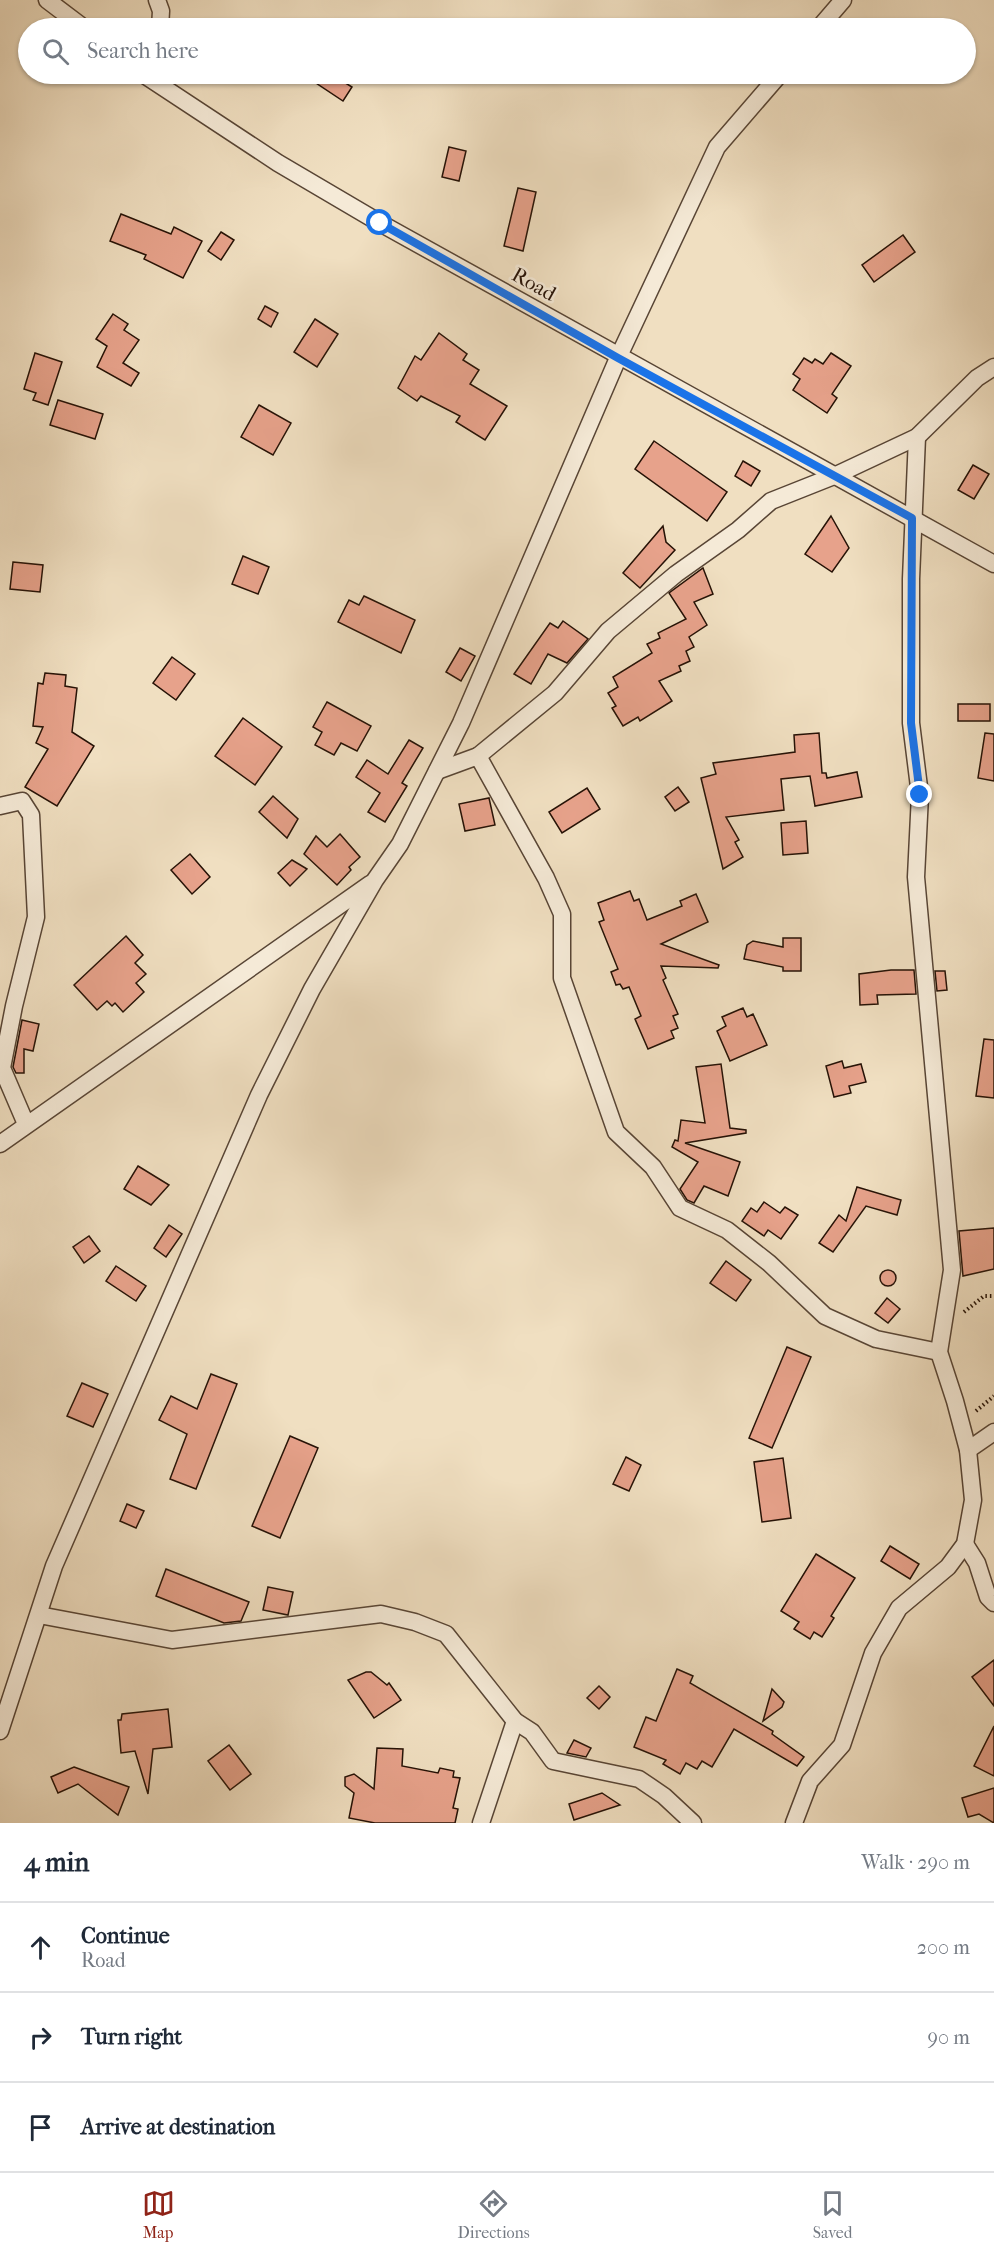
<!DOCTYPE html>
<html lang="en">
<head>
<meta charset="utf-8">
<style>
	:root { --surface:#fff; --page:#f6f6f7; --text:#1f2937; --muted:#747a83; --line:#e0e1e3; --accent:#8f2418 }
	body { margin:0; font-family:"IM FELL French Canon",serif; background:var(--page); color:var(--text) }
	.stop { position:absolute; width:18px; height:18px; margin:-14px; border:4px solid #1a73e8; border-radius:50%; background:#fff }
	.stop.end { background:#1a73e8; border-color:#fff; box-shadow:0 2px 6px #0008 }
	.list { margin:0; padding:0; list-style:none }
	h2 { display:flex; justify-content:space-between; align-items:center; height:78px; margin:0; padding:0 24px; font-size:26px }
	h2 small { font-size:20px; font-weight:400; color:var(--muted) }
	.list li { display:grid; grid-template-columns:39px 1fr auto; gap:18px; align-items:center; box-sizing:border-box; height:90px; padding:0 24px; border-top:2px solid var(--line) }
	.list b { display:block; font-size:22px; white-space:nowrap }
	.list p { margin:0; font-size:20px; white-space:nowrap; color:var(--muted) }
	.list em { font-size:20px; font-style:normal; color:var(--muted) }
	.icon { flex:none; width:33px; height:33px; fill:none; stroke:currentColor; stroke-width:2; stroke-linecap:round; stroke-linejoin:round }
	.map { position:relative; flex:none; width:994px; height:1823px; overflow:hidden }
	.search { position:absolute; background:var(--surface); box-shadow:0 2px 4px #0004; left:18px; right:18px; top:18px; height:66px; display:flex; align-items:center; gap:15px; box-sizing:border-box; padding:0 21px; border-radius:33px; color:var(--muted); font-size:22px }
	.sheet { height:348px; background:var(--surface) }
	nav { display:flex; justify-content:space-around; align-items:center; box-sizing:border-box; height:84px; border-top:2px solid var(--line); background:var(--surface); font-size:16px; color:var(--muted) }
	nav a { display:grid; justify-items:center; gap:3px }
	nav .on { color:var(--accent) }
	.map>svg:first-child { display:block }
</style>
</head>
<body>
<div class="map">
<svg width="994" height="1823" viewBox="0 0 994 1823">
	<rect width="100%" height="100%" fill="#f0dfc1"/>
	<filter id="stains"><feTurbulence type="fractalNoise" baseFrequency=".00333" numOctaves="4"/><feColorMatrix values="0 0 0 0 .2 0 0 0 0 .09 0 0 0 0 .02 0 0 0 .5 -.17"/></filter>
	<radialGradient id="worn" r=".72"><stop offset=".6" stop-color="#630" stop-opacity="0"/><stop offset="1" stop-color="#630" stop-opacity=".3"/></radialGradient>
	<g fill="#e7a28b" stroke="#261206" stroke-width="1.5">
		<polygon points="323,74 331,74 352,87 343,101 316,83"/>
		<polygon points="449,147 466,151 459,181 442,177"/>
		<polygon points="518,188 536,192 523,251 504,246"/>
		<polygon points="121,214 171,234 174,227 202,241 183,278 144,259 146,255 110,241"/>
		<polygon points="221,232 234,240 221,260 208,251"/>
		<polygon points="903,235 915,252 874,282 862,265"/>
		<polygon points="265,306 278,313 271,327 258,319"/>
		<polygon points="113,314 128,324 124,330 139,340 123,363 139,373 131,386 97,367 107,346 96,339"/>
		<polygon points="315,319 338,334 317,367 294,352"/>
		<polygon points="439,333 467,354 463,360 479,370 470,384 507,406 485,440 456,422 460,416 421,396 417,401 398,388 415,356 421,360"/>
		<polygon points="35,353 62,362 48,405 33,400 36,393 24,389"/>
		<polygon points="831,353 851,366 832,394 837,398 827,413 793,390 800,379 793,374 804,358 812,363 815,359 823,364"/>
		<polygon points="58,400 103,414 95,439 50,425"/>
		<polygon points="259,405 291,423 273,455 241,437"/>
		<polygon points="654,441 727,492 707,521 635,469"/>
		<polygon points="743,461 760,471 751,486 735,476"/>
		<polygon points="973,465 989,474 974,499 958,490"/>
		<polygon points="831,516 849,548 832,572 805,554"/>
		<polygon points="663,526 666,542 675,550 640,588 623,573"/>
		<polygon points="243,556 269,567 258,594 232,584"/>
		<polygon points="13,562 43,565 40,592 10,589"/>
		<polygon points="703,568 713,594 694,602 707,625 689,637 694,647 686,651 690,661 679,666 681,671 659,681 672,701 640,721 638,717 623,726 612,708 616,706 608,693 618,687 613,677 652,653 647,644 660,638 658,633 686,619 669,593"/>
		<polygon points="364,596 415,620 401,653 338,622 349,600 359,605"/>
		<polygon points="563,621 588,639 567,663 548,654 531,684 514,674 550,623 558,628"/>
		<polygon points="460,648 475,656 461,681 446,672"/>
		<polygon points="172,657 195,674 176,700 153,683"/>
		<polygon points="45,673 66,675 65,686 77,688 72,732 94,746 57,806 25,787 48,749 36,743 43,727 33,726 38,683 43,684"/>
		<polygon points="327,702 371,726 357,751 341,743 334,755 315,745 322,732 313,727"/>
		<rect x="958" y="704" width="32" height="17"/>
		<polygon points="243,718 282,747 255,785 215,756"/>
		<polygon points="819,733 822,773 826,773 827,778 857,772 862,797 815,806 810,776 781,779 784,810 726,817 739,840 735,842 743,857 723,869 701,778 716,774 713,763 795,752 794,735"/>
		<polygon points="985,733 994,734 994,781 978,778"/>
		<polygon points="409,740 423,748 402,783 407,786 385,822 368,812 380,793 356,777 367,760 388,774"/>
		<polygon points="678,787 689,802 675,811 665,797"/>
		<polygon points="587,788 600,809 562,833 549,812"/>
		<polygon points="273,796 298,819 287,838 259,812"/>
		<polygon points="489,798 495,825 465,831 459,804"/>
		<polygon points="806,821 808,853 783,855 781,823"/>
		<polygon points="340,834 360,857 349,867 351,870 337,885 304,854 316,836 327,847"/>
		<polygon points="190,854 210,877 192,894 171,870"/>
		<polygon points="292,860 307,869 290,886 278,873"/>
		<polygon points="630,891 634,901 639,899 647,920 682,906 680,901 696,894 708,922 661,944 719,965 718,968 661,966 666,978 663,980 678,1014 673,1016 678,1028 671,1031 674,1038 648,1049 635,1019 641,1016 629,987 623,989 620,984 616,985 611,972 618,969 599,922 604,920 598,903"/>
		<polygon points="126,936 143,955 135,963 146,974 136,983 144,992 123,1012 115,1003 112,1006 107,1001 97,1010 74,985"/>
		<polygon points="783,938 801,938 801,971 783,971 783,967 744,959 747,945 753,941 783,947"/>
		<polygon points="891,970 914,970 916,994 877,995 878,1004 860,1005 859,974"/>
		<polygon points="935,971 945,971 947,990 937,991"/>
		<polygon points="743,1008 747,1017 753,1014 767,1045 730,1061 717,1031 726,1026 722,1017"/>
		<polygon points="22,1020 39,1024 33,1051 24,1049 24,1073 16,1073 13,1067"/>
		<polygon points="984,1039 994,1040 994,1098 976,1096"/>
		<polygon points="842,1061 844,1068 861,1064 866,1082 849,1086 851,1093 834,1097 826,1066"/>
		<polygon points="721,1064 730,1128 746,1130 746,1133 685,1143 740,1162 728,1196 704,1186 694,1203 687,1200 680,1189 698,1162 672,1147 675,1140 678,1141 681,1120 705,1123 696,1067"/>
		<polygon points="138,1166 169,1185 151,1205 124,1189"/>
		<polygon points="857,1187 901,1200 897,1215 866,1206 833,1252 819,1243 839,1215 846,1221"/>
		<polygon points="764,1202 780,1213 785,1207 798,1215 781,1239 768,1230 764,1236 742,1221 751,1208 757,1212"/>
		<polygon points="169,1225 182,1234 166,1257 154,1248"/>
		<polygon points="994,1228 994,1269 963,1276 959,1231"/>
		<polygon points="89,1236 100,1251 84,1263 73,1247"/>
		<polygon points="726,1261 751,1280 736,1301 710,1283"/>
		<polygon points="116,1266 146,1286 136,1301 106,1281"/>
		<circle cx="888" cy="1278" r="8"/>
		<polygon points="887,1298 900,1309 888,1323 875,1313"/>
		<polygon points="787,1347 811,1357 772,1448 749,1438"/>
		<polygon points="211,1374 237,1384 196,1489 170,1479 187,1434 159,1420 171,1396 197,1409"/>
		<polygon points="82,1383 108,1394 93,1427 67,1416"/>
		<polygon points="290,1436 318,1448 280,1538 252,1526"/>
		<polygon points="626,1457 641,1465 629,1491 613,1484"/>
		<polygon points="783,1458 791,1518 762,1522 754,1462"/>
		<polygon points="127,1504 144,1511 136,1528 120,1521"/>
		<polygon points="890,1546 919,1564 910,1579 881,1561"/>
		<polygon points="816,1554 855,1578 831,1616 834,1618 822,1637 814,1632 810,1639 794,1629 799,1622 781,1611"/>
		<polygon points="166,1569 249,1602 241,1621 224,1623 156,1596"/>
		<polygon points="268,1587 293,1592 288,1615 263,1610"/>
		<polygon points="994,1660 994,1706 972,1677"/>
		<polygon points="677,1669 693,1676 690,1683 773,1731 772,1734 804,1757 797,1766 734,1729 712,1767 702,1761 697,1769 686,1763 680,1774 663,1764 666,1760 634,1747 646,1717 656,1721"/>
		<polygon points="366,1672 371,1672 387,1685 389,1683 401,1700 374,1718 348,1680"/>
		<polygon points="599,1686 610,1697 599,1709 587,1698"/>
		<polygon points="772,1689 784,1702 782,1707 763,1721"/>
		<polygon points="168,1709 172,1747 153,1749 148,1794 135,1751 121,1753 118,1720 121,1720 122,1714"/>
		<polygon points="994,1726 994,1776 974,1766"/>
		<polygon points="574,1740 591,1748 586,1757 567,1753"/>
		<polygon points="229,1745 251,1774 230,1790 208,1761"/>
		<polygon points="377,1748 403,1749 402,1766 438,1773 440,1768 454,1771 453,1777 460,1778 453,1808 458,1809 455,1823 375,1823 349,1818 354,1793 345,1786 345,1777 354,1774 374,1789"/>
		<polygon points="74,1767 129,1787 118,1815 78,1784 58,1793 51,1777"/>
		<polygon points="994,1788 994,1823 979,1814 968,1817 962,1798"/>
		<polygon points="602,1793 620,1805 574,1820 569,1804"/>
	</g>
	<g fill="none" stroke-linecap="round" stroke-linejoin="round">
		<g stroke="#584535" stroke-width="19">
			<g id="street">
				<polyline points="47,0 84,28"/>
				<polyline points="157,0 161,11 160,28"/>
				<polyline points="819,28 843,0"/>
				<polyline points="143,74 278,163 380,223 994,564"/>
				<polyline points="478,756 555,693 608,631 676,574 738,530 771,501 834,476 917,437 977,378 994,367"/>
				<polyline points="437,771 478,756 546,878 562,914 562,978 616,1132 653,1167 680,1208 727,1230 769,1263 825,1316 876,1339 939,1352"/>
				<polyline points="0,806 22,801 31,815 36,917 14,1006 2,1068 26,1124"/>
				<polyline points="0,1144 370,884"/>
				<polyline points="968,1450 994,1432"/>
				<polyline points="965,1544 977,1563 988,1597 994,1603"/>
				<polyline points="39,1615 172,1640 381,1614 415,1622 446,1634 515,1721 532,1732 553,1761 639,1779 664,1796 693,1823"/>
				<polyline points="0,1731 54,1566 259,1095 312,989 375,880 400,844 461,723 618,358 717,147 780,74"/>
				<polyline points="481,1823 515,1721"/>
				<polyline points="794,1823 810,1781 842,1745 873,1653 899,1608 948,1567 965,1544 973,1500 968,1450 955,1401 939,1352 952,1270 916,877 920,795 911,723 911,579 917,437"/>
			</g>
		</g>
		<g stroke="#261206" stroke-width="4" stroke-dasharray="1.5 3" stroke-linecap="butt">
			<polyline points="964,1312 984,1296 994,1296"/>
			<polyline points="976,1411 994,1396"/>
		</g>
		<use href="#street" stroke="#f5ead7" stroke-width="16"/>
	</g>
	<g fill="none" stroke-linecap="round" stroke-linejoin="round">
		<polyline stroke="#1a73e8" stroke-width="8" points="380,223 618,358 912,518 911,723 920,795"/>
	</g>
	<g text-anchor="middle" dominant-baseline="central" stroke-width="5" stroke-linejoin="round" paint-order="stroke">
		<g font-size="21" fill="#261206" stroke="#f5ead7">
			<text transform="translate(534 284) rotate(29)">Road</text>
		</g>
	</g>
	<rect width="100%" height="100%" filter="url(#stains)"/>
	<rect width="100%" height="100%" fill="url(#worn)"/>
</svg>
<div class="stop" style="left:380px;top:223px"></div>
<div class="stop end" style="left:920px;top:795px"></div>
<div class="search"><svg class="icon" aria-label="search" viewBox="0 0 24 24"><circle cx="10" cy="10" r="6"/><path d="M15 15l6 6"/></svg>Search here</div>
</div>
<section class="sheet">
<h2>4 min<small>Walk · 290 m</small></h2>
<ul class="list">
<li><svg class="icon" aria-label="ahead" viewBox="0 0 24 24"><path d="M12 20V5M6 11l6-6 6 6"/></svg><div><b>Continue</b><p>Road</p></div><em>200 m</em></li>
<li><svg class="icon" aria-label="right" viewBox="0 0 24 24"><path d="M7 20v-9h11M14 6l5 5-5 5"/></svg><div><b>Turn right</b></div><em>90 m</em></li>
<li><svg class="icon" aria-label="arrive" viewBox="0 0 24 24"><path d="M6 21V4h12l-3 4 3 4H6"/></svg><div><b>Arrive at destination</b></div></li>
</ul>
</section>
<nav>
<a class="on"><svg class="icon" aria-label="map" viewBox="0 0 24 24"><path d="M3 6l6-2 6 2 6-2v14l-6 2-6-2-6 2zM9 4v14M15 6v14"/></svg>Map</a>
<a><svg class="icon" aria-label="directions" viewBox="0 0 24 24"><path d="M12 3l9 9-9 9-9-9zM9 14v-3h6M13 9l2 2-2 2"/></svg>Directions</a>
<a><svg class="icon" aria-label="saved" viewBox="0 0 24 24"><path d="M7 4h10v16l-5-4-5 4z"/></svg>Saved</a>
</nav>
</body>
</html>
